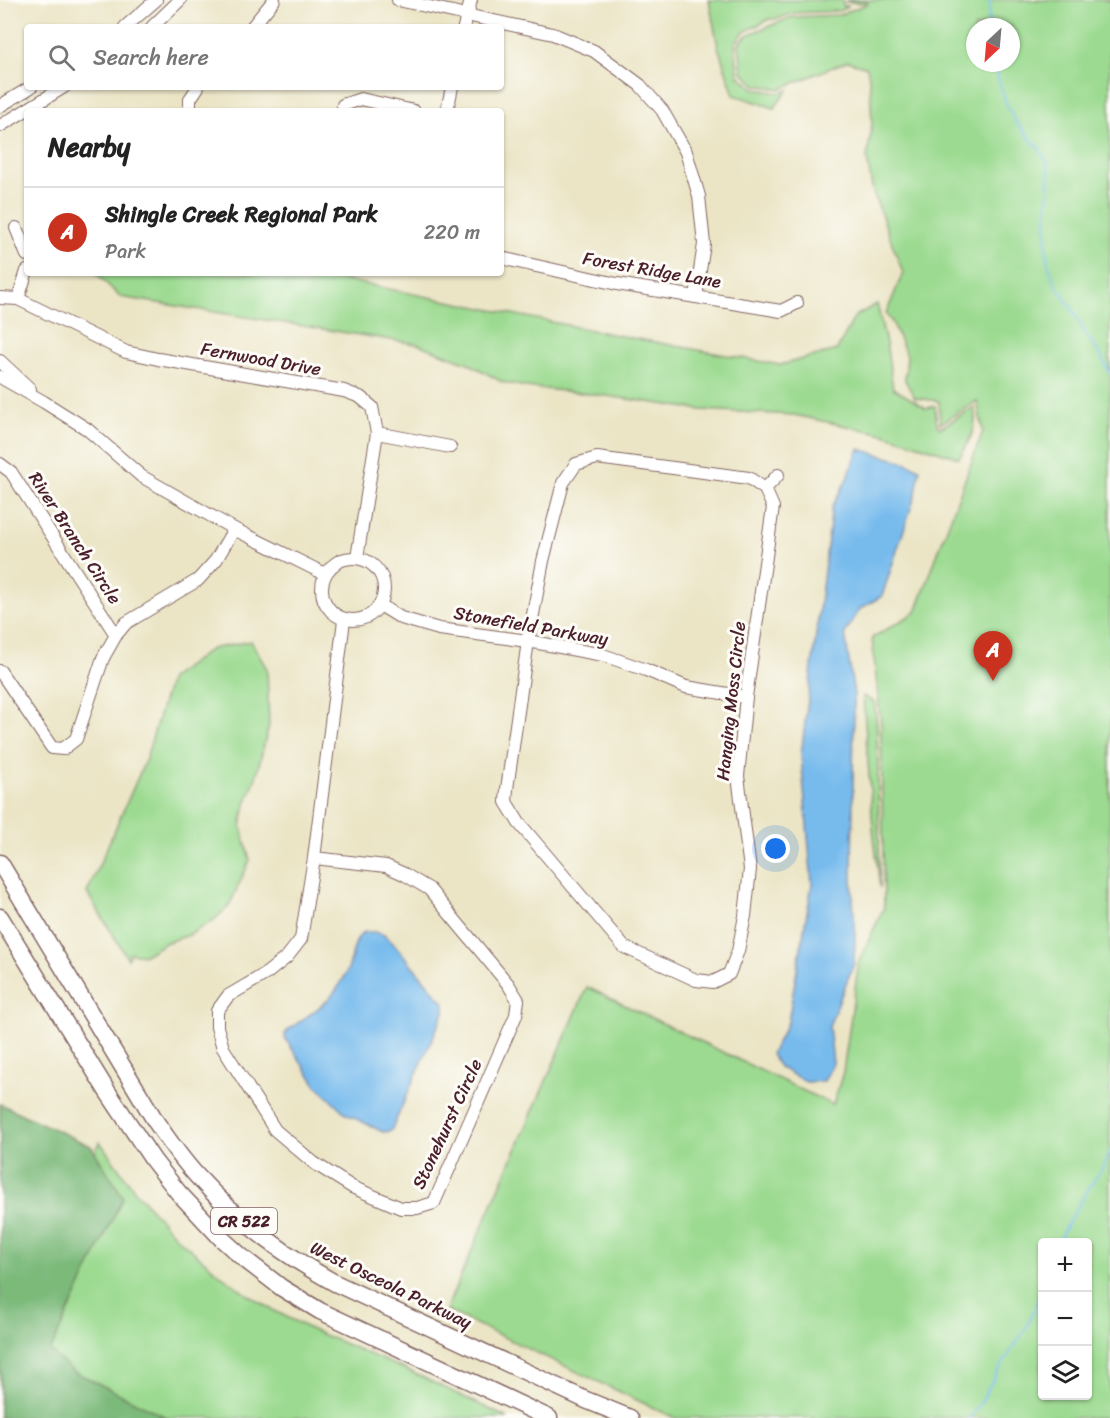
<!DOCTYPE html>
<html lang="en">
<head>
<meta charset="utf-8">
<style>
	:root { --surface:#fff; --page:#f2f2f2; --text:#222; --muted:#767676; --line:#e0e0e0; --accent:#c8321e }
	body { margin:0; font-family:Sriracha,sans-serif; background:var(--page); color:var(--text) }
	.controls { position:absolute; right:18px; bottom:18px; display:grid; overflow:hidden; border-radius:6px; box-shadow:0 2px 4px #0004 }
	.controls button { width:54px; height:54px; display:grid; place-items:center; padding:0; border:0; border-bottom:2px solid var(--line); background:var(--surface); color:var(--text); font:30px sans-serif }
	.compass { position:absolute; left:966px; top:18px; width:54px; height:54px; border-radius:50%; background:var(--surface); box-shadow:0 2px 4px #0004; rotate:206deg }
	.you { position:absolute; left:776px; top:849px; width:21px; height:21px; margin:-15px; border:4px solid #fff; border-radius:50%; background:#1a73e8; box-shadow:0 0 0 9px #1a73e833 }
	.badge { display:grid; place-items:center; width:39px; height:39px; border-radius:50%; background:var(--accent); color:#fff; font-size:20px; font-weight:700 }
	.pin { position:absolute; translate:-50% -50px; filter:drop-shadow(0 2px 3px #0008) }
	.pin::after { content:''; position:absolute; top:32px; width:21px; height:18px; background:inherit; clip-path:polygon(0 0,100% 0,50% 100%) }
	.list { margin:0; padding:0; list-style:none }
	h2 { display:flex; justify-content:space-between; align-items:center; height:78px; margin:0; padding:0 24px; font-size:26px }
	h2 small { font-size:20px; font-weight:400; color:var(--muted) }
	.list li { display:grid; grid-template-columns:39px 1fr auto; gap:18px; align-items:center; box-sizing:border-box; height:90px; padding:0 24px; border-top:2px solid var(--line) }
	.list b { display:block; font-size:22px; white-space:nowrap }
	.list p { margin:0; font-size:20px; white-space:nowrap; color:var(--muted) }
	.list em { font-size:20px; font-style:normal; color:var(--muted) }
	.icon { flex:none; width:33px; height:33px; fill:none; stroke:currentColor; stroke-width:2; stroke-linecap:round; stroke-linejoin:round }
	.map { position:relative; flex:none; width:1110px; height:1418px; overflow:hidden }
	.search { position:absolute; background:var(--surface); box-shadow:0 2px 4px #0004; left:24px; top:24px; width:480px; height:66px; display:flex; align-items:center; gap:15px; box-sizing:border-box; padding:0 21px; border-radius:6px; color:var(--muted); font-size:22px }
	.panel { position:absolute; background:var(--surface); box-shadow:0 2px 4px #0004; left:24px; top:108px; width:480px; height:168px; border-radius:6px }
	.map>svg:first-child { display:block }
</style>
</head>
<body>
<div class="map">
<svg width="1110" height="1418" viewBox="0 0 1110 1418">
	<rect width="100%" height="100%" fill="#fdfcf7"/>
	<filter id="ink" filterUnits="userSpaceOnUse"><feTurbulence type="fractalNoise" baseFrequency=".0167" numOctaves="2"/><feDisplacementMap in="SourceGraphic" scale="12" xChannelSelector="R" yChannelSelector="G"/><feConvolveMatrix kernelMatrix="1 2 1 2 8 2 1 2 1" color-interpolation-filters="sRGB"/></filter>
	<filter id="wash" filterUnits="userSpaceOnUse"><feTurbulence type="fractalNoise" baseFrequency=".008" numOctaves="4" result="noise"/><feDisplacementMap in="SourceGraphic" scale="24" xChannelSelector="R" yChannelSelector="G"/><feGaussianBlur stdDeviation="1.35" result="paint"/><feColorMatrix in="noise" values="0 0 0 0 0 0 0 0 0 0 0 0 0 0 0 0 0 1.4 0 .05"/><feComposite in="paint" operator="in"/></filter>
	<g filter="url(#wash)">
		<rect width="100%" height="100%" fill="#ebe5c6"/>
		<g fill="#9bda90" stroke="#727c5e" stroke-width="1.5" fill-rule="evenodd">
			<polygon points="709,0 843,0 843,6 849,6 839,11 793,13 777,19 770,19 744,32 735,43 738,75 755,89 779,93 788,90 774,108 734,95 718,47"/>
			<path d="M847,0h263v1418h-435l-229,-108 141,-323 246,118 10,-33 16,-111 25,-54 -3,-182 -9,-87 44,-26 67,-181 -6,-30 -37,23 -1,-23 -24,-3 -10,-18 2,-24 -15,-34 -6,-8 17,-41 -30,-81 -6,-33 5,-35 -2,-40 -3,-17 -20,-6 -67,28 -24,-4 -14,-13 -3,-29 8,-8 45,-18 47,-2 30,-12 -23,-1zM975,27h36v36h-36zM1088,1242v154h-46v-154z"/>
			<path d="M96,273h214l306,62 164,30 57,-15 18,-34 22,-12 9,39 7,45 33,20 9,-2 2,19 3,3 34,-21c4,21 -4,33 -15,51l-75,-24 -90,-19 -92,-5 -102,-15 -74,-8 -24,-5 -34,-19 -51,-19 -297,-47z"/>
			<polygon points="251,641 267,669 269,725 256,777 246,804 241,826 250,860 229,906 214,920 189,935 165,943 145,955 130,953 128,959 87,893 146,759 170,679 211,649"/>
			<polygon points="863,696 874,702 877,725 880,888 873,828"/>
			<polygon points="100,1142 135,1191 175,1236 221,1275 245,1293 273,1310 312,1330 409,1371 508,1418 165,1418 8,1342"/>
		</g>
		<polygon fill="#7cba7a" stroke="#636c52" stroke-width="1.5" points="0,1104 91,1146 123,1197 50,1351 73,1371 168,1418 0,1418"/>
		<g fill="#77bbed" stroke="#606d8c" stroke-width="1.5">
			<polygon points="859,449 907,463 920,469 916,493 882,596 860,609 845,633 854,695 852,880 855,936 854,963 829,1026 833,1063 824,1081 806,1082 779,1067 771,1054 788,1022 812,884 801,755 832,507 847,479"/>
			<path d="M365,932h10l9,3 11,10 49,58v9l-53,119 -8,1 -37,-18 -29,-28 -32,-48v-4l4,-5c26,-18 46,-29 59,-60 5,-11 5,-32 17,-37z"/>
		</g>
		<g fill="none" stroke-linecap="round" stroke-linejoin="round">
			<g stroke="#77bbed" stroke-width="2">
				<polyline points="988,27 990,0"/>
				<polyline points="993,63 1007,106 1016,122 1040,150 1047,162 1049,170 1049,186 1046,223 1047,261 1056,285 1071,307 1086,335 1099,353 1110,373"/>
				<polyline points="1110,637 1110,644"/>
				<polyline points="1060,1242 1062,1233 1090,1186 1102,1169 1110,1151"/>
				<polyline points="969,1418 980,1404 996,1374 1025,1330 1042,1291"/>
			</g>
		</g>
	</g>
	<g filter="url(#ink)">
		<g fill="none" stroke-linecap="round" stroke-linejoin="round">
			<g stroke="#826461" stroke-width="14">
				<g id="minor">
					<polyline points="398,0 553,34 594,51 640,85 662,110 686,152 699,196 704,244 696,297"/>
					<polyline points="125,27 156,0"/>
					<polyline points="152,27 180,0"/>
					<polyline points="252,27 274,0"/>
					<polyline points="464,27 471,0"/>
					<polyline points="343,105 361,99 414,111"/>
					<polyline points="0,106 31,87"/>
					<polyline points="190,111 190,99 198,87"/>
					<polyline points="447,111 452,87"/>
					<polyline points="0,126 64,87"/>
					<polyline points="16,228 27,255"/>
					<polyline points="501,258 617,284 781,311 797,303"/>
					<polyline points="0,298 18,299 126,352 158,359 344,391 360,397 372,407 377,433 357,558"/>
					<polyline points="18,299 27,271"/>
					<polyline points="0,361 30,389"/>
					<polyline points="0,377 44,402 87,429 141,476 234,529 325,574"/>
					<polyline points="377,433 450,447"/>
					<polygon points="597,458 749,478 765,489 773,507 746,697 738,776 750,869 745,916 738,951 729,974 713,982 696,980 624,947 519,823 506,802 507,789 528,641 543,561 563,483 576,464"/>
					<polyline points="0,464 11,472 116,635"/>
					<polyline points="765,489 778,475"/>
					<circle cx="353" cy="589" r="31"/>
					<polyline points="380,605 401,618 439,629 528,641 603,655 646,670 686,687 746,697"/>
					<polyline points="0,671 52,748 63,749 76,739 103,658 116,635 126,623 198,580 216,560 234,529"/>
					<polyline points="314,858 386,866 404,874 429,889 508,984 518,1000 516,1015 434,1203 417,1208 401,1208 352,1187 314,1163 275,1130 223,1048 217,1027 217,1011 228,996 267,973 287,957 301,939 314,858 344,620"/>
				</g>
			</g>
			<g stroke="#826461" stroke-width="19">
				<g id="major">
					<path d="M0,863l156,259c13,19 26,38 42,55 39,43 86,78 137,106l251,117 44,18"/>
					<polyline points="0,917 107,1091 153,1160 178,1192 222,1239 243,1258 282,1288 320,1311 549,1418"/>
				</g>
			</g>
			<use href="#minor" stroke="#fff" stroke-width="12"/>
			<use href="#major" stroke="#fff" stroke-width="16"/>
		</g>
	</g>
	<g text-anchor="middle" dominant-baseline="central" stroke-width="6" stroke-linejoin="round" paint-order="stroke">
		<rect fill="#fdfcf7" stroke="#806168" stroke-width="1.5" x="211" y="1208" width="66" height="26" rx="4.5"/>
		<g font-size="16" font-weight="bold" fill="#4a1f2b">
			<text x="244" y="1221">CR 522</text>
		</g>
		<g font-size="18" fill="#4a1f2b" stroke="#fdfcf7">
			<text transform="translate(652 270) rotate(10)">Forest Ridge Lane</text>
			<text transform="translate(261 359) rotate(10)">Fernwood Drive</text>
			<text transform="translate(75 538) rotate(57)">River Branch Circle</text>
			<text transform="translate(531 626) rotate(10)">Stonefield Parkway</text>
			<text transform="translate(731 701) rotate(-84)">Hanging Moss Circle</text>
			<text transform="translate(447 1124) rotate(-65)">Stonehurst Circle</text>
			<text transform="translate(391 1285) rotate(26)">West Osceola Parkway</text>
		</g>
	</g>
</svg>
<div class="controls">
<button>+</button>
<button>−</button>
<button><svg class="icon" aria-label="layers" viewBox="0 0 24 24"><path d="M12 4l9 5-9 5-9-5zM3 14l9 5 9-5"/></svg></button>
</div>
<svg class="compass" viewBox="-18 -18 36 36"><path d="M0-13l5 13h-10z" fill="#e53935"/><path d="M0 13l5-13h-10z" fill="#767676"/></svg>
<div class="you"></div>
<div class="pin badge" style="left:993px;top:681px">A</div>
<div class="search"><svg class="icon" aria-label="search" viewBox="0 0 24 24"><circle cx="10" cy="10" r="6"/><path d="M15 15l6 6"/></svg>Search here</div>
<section class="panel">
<h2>Nearby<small></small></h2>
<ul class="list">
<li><span class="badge">A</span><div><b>Shingle Creek Regional Park</b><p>Park</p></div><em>220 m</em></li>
</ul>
</section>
</div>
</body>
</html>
